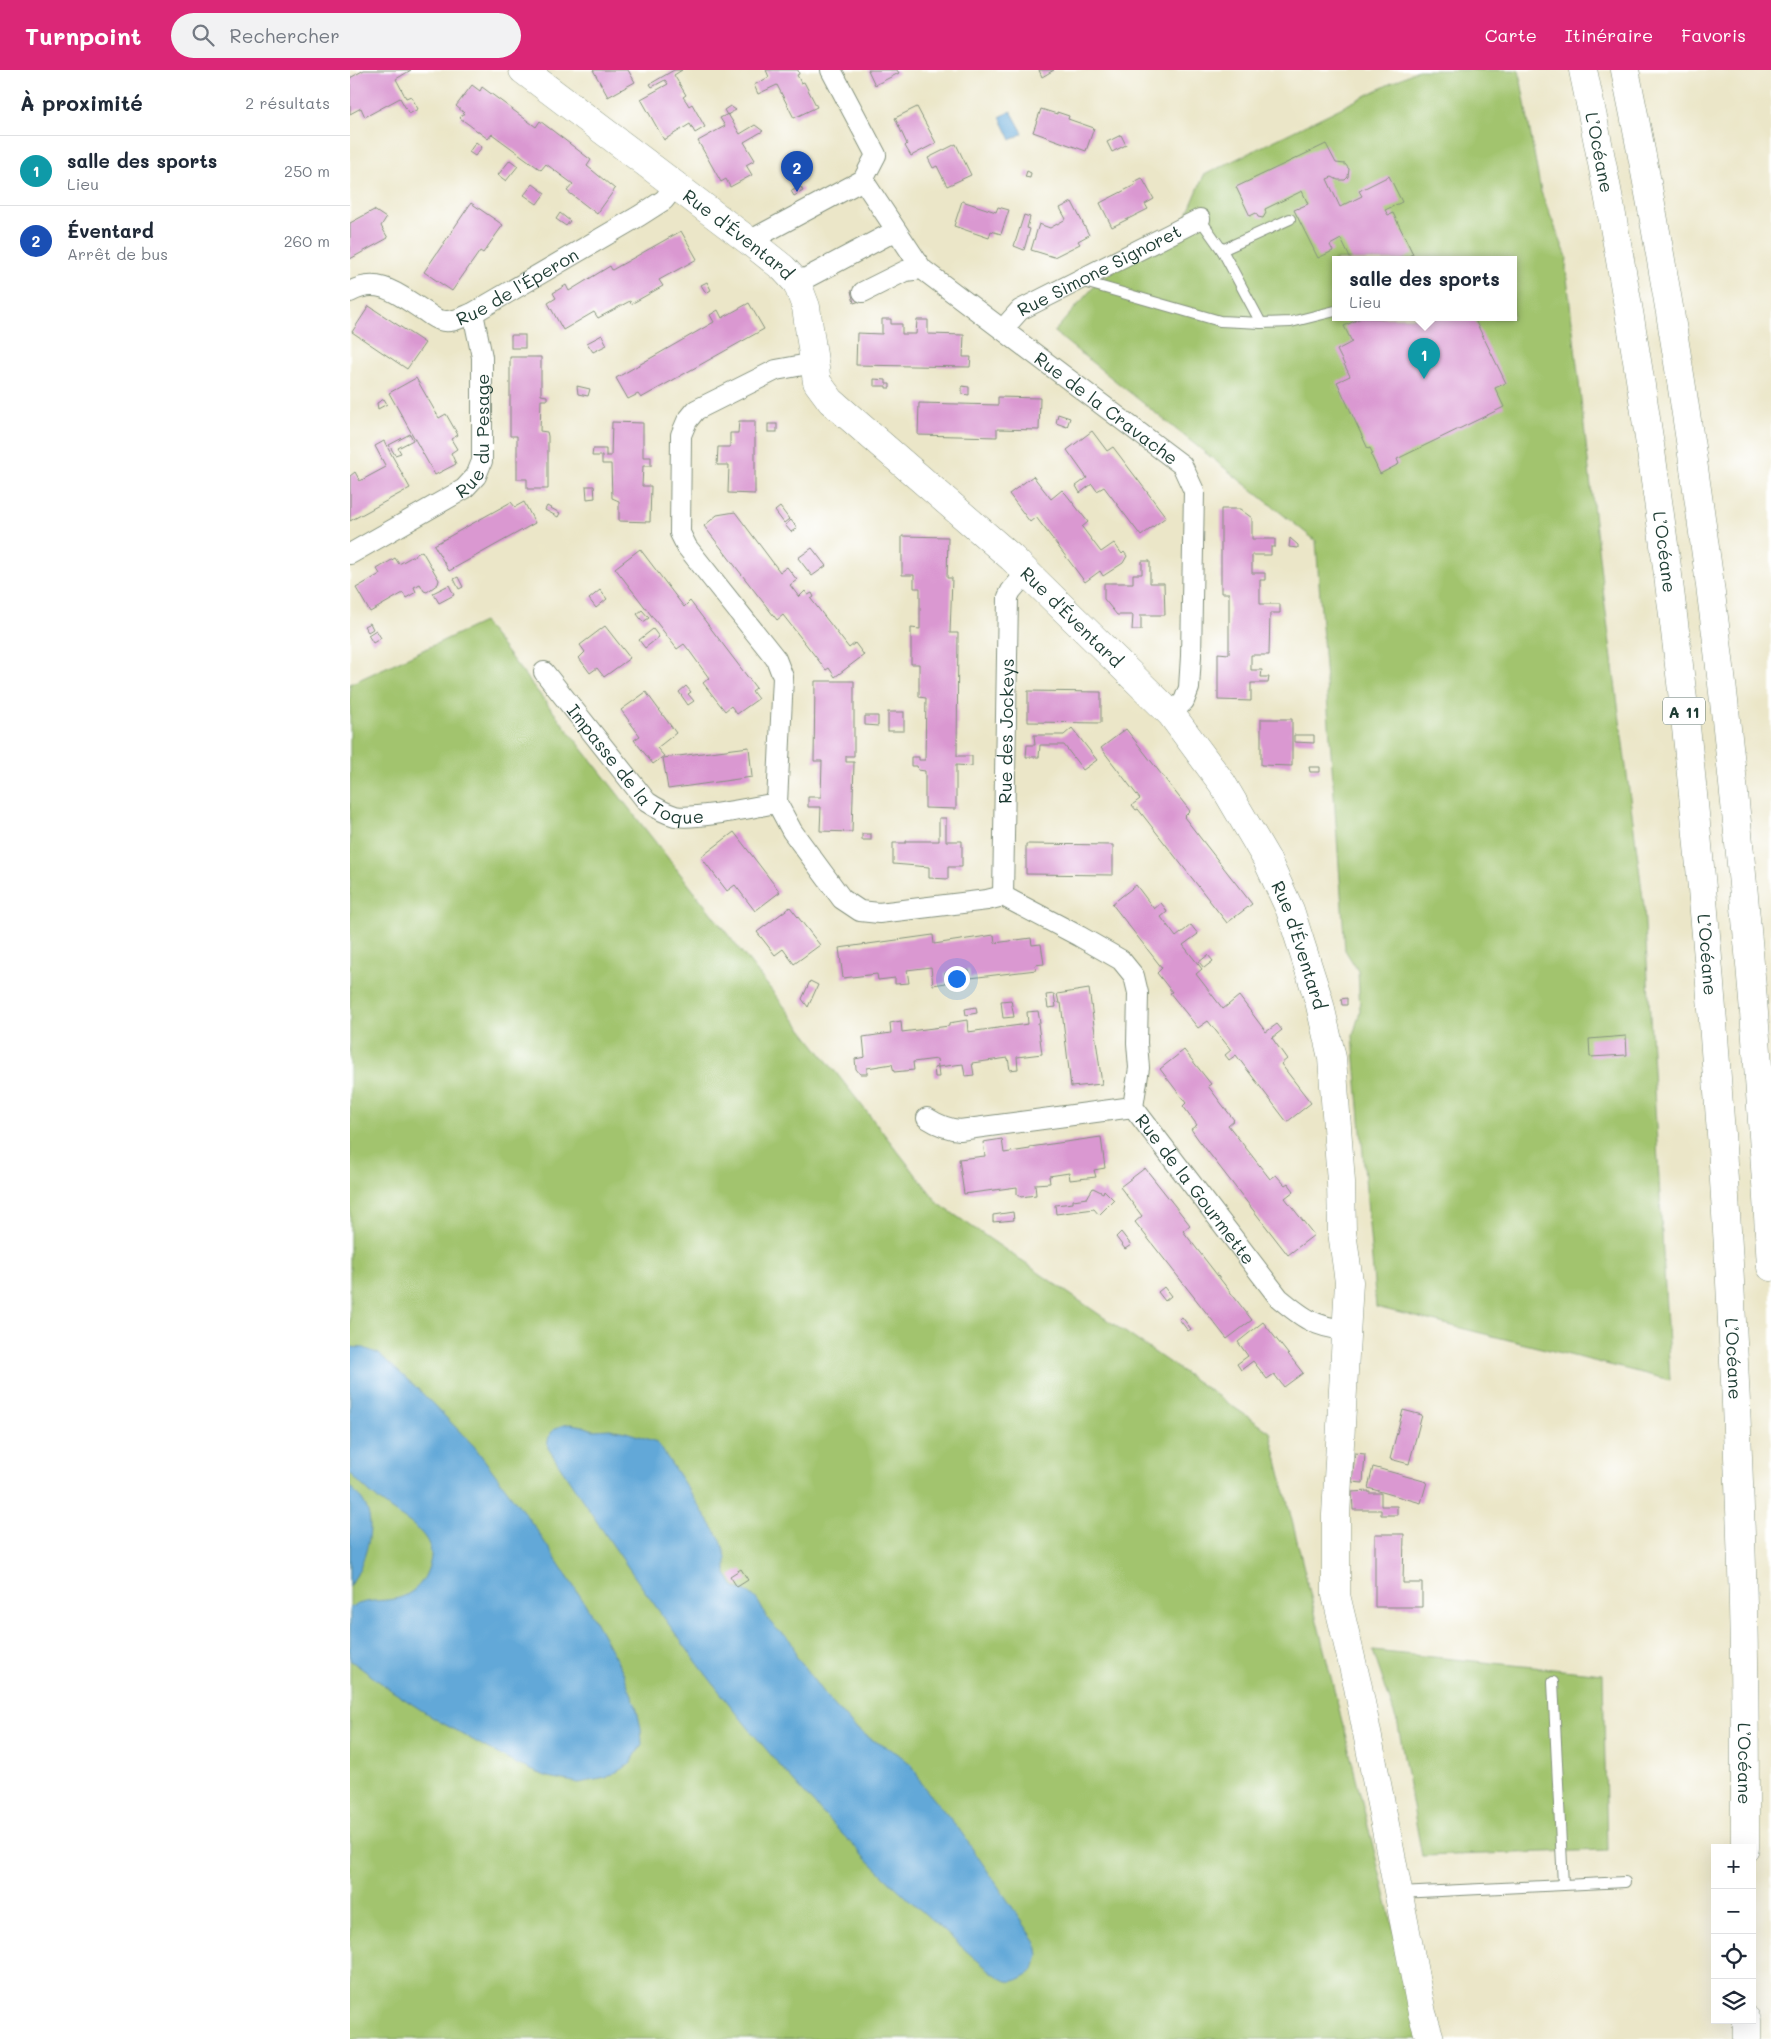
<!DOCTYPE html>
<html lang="fr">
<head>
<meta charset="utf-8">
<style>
	:root { --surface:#fff; --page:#f2f2f3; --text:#1f2937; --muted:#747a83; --line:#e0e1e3; --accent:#db2777 }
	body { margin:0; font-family:Mali,sans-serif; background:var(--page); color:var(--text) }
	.controls { position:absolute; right:15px; bottom:15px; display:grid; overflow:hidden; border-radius:0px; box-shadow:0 5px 20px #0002 }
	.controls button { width:45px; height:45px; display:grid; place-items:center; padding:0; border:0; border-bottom:1px solid var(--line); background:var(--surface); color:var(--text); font:25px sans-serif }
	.you { position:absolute; left:606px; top:908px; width:18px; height:18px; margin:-12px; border:4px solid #fff; border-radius:50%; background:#1a73e8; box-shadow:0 0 0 8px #1a73e833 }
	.badge { display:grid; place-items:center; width:32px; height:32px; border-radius:50%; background:var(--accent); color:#fff; font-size:16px; font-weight:700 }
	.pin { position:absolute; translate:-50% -41px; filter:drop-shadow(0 1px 2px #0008) }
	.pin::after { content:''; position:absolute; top:26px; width:18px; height:15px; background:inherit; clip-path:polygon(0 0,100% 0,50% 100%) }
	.popup { position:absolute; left:982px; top:186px; width:185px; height:65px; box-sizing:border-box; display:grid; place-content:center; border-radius:0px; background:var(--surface); filter:drop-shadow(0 1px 4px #0005); font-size:16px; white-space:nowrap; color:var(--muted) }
	.popup b { font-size:19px; color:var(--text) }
	.popup::after { content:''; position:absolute; left:50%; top:100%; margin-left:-10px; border:10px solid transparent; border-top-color:var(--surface) }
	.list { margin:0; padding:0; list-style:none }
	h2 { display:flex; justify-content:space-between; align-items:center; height:65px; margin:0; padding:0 20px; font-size:21px }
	h2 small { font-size:16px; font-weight:400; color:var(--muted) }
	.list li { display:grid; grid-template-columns:32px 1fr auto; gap:15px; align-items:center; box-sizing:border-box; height:70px; padding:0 20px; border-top:1px solid var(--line) }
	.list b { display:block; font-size:19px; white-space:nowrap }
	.list p { margin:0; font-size:16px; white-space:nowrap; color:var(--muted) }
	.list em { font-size:16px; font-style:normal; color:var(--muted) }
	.icon { flex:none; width:28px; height:28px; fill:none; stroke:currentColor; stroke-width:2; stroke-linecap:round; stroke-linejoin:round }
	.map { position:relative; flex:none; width:1421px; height:1969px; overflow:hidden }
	header { display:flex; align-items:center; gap:30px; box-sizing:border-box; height:70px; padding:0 25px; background:var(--accent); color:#fff }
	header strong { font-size:24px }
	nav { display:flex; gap:28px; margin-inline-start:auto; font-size:18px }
	.search { width:350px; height:45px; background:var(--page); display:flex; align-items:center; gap:12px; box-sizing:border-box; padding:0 18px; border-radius:28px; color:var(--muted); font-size:19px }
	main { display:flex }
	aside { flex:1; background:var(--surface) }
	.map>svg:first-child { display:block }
</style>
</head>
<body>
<header>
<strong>Turnpoint</strong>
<div class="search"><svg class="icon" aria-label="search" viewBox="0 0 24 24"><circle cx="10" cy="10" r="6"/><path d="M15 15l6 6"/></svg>Rechercher</div>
<nav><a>Carte</a><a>Itinéraire</a><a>Favoris</a></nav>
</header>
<main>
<aside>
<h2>À proximité<small>2 résultats</small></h2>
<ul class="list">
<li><span class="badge" style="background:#0f9aa8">1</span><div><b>salle des sports</b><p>Lieu</p></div><em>250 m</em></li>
<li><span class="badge" style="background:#1a4fb4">2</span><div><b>Éventard</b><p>Arrêt de bus</p></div><em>260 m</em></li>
</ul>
</aside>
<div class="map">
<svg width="1421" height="1969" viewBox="0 0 1421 1969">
	<rect width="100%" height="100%" fill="#fff"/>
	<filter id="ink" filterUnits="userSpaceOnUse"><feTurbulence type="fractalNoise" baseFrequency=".02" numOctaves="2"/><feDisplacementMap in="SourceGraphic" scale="10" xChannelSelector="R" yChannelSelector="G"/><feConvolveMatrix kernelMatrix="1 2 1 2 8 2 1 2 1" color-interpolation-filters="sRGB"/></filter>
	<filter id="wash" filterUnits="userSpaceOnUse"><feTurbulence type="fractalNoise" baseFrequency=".0096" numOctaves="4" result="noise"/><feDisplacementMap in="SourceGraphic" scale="20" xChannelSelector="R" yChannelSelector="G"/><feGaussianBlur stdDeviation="1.12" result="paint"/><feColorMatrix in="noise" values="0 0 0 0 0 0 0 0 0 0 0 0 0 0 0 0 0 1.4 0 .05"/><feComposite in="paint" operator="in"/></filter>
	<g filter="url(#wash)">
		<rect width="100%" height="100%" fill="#ebe6c8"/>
		<g fill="#a2c46e" stroke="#608051" fill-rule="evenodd">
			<path d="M1068,0h101l22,122 26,65 -1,12 35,305 43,332 26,474 -294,-73 -23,-271 7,-25 -2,-40 -13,-21 -29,-409 -262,-209 43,-49 89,-66 18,-42zM985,190h178v58h-178z"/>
			<polygon points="133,552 589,1134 920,1362 1071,1969 0,1969 0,614"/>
			<polygon points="1023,1581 1253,1604 1257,1780 1072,1786 1048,1655"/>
		</g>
		<g fill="#62a8d8" stroke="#407286">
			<polygon points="661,41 673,63 661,70 650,47"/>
			<path d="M0,1277l14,1 15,6 39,35 56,57 60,80 52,79 36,65 14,36 5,22 1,16 -12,20 -24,14 -27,5 -31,-6 -34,-14 -79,-44 -43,-28 -42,-31v-52c18,-12 40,-3 58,-14 8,-5 14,-11 18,-20 3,-7 7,-18 4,-26 -5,-18 -26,-29 -40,-39 -15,-11 -28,-23 -40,-36z"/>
			<path d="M220,1354l13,2 10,4 17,-1 16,3 28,9 5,4 62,95 5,18v16l9,14c25,4 24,20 36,35 12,15 20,9 25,33l28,38 29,32 18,13 26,14 15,12 11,21 36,43 77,113 2,13 -4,15c-7,5 -18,13 -27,11 -12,-3 -54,-42 -65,-52 -160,-138 -279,-305 -394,-481 -2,-15 8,-23 22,-24z"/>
			<path d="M0,1417c8,7 15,14 18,25 7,23 -6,55 -18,75z"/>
		</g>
		<g id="blocks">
			<g fill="#da98d1">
				<polygon points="14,0 61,0 46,9 56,28 61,26 68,39 59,44 50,28 15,47 11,38 0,44 0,8"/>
				<polygon points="243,0 278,0 285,12 258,27"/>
				<polygon points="324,0 332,0 324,5 336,25 333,27 336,31 339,36 342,34 355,57 345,63 340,54 314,70 291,29 318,14 315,10 302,17 300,14"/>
				<polygon points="416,0 448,0 449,4 447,5 451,13 454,12 467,37 444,48 427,15 408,24 404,15 419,7"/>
				<polygon points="518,0 547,0 549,3 525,15"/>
				<polygon points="689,0 704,0 692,7"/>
				<polygon points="122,15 130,21 132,17 186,57 190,51 241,90 237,96 265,119 247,144 217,121 223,114 196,94 191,100 142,64 138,69 110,48 114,43 106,36"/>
				<polygon points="380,36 386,40 377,45 374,40"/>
				<polygon points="567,37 586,73 561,86 555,76 557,74 545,48"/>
				<polygon points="691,39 707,44 707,42 719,46 718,49 744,58 736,81 683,62"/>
				<polygon points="378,44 390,64 405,55 413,61 394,72 405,90 396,95 402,105 380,117 376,109 371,112 348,71 375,56 370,48"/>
				<polygon points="771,65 776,75 762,82 757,72"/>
				<polygon points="126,72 132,77 125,86 119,82"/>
				<polygon points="606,74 621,105 597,116 587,96 583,98 578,88"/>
				<polygon points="976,74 986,93 995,94 999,99 998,107 995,110 988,110 982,107 977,109 990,137 1012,126 1009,121 1039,106 1052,132 1035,140 1038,145 1043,143 1063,184 1051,190 1001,190 991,169 980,175 983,181 968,188 944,140 958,134 952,121 915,139 916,143 913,148 908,147 906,143 900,146 886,117"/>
				<polygon points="160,90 168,96 156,111 148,105"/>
				<polygon points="677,101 681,103 680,108 675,107"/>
				<polygon points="792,108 804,129 795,134 798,139 762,157 750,133 785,115 784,112"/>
				<polygon points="183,114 195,123 187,134 174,125"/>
				<polygon points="451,117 453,121 444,126 441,121"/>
				<polygon points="612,131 646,142 648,137 659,140 651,164 641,161 639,168 604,156"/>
				<polygon points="722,132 739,165 728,171 730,174 704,187 681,180 689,154 700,158 716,149 710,138"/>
				<polygon points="121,133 153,155 133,183 130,181 102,221 74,202"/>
				<polygon points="24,140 36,148 31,156 38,168 0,189 0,153"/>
				<polygon points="210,143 220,151 216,156 206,149"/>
				<polygon points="674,145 680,147 677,158 680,159 674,180 664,176"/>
				<polygon points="331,161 347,189 309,210 313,216 281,234 280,231 248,248 244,242 213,260 198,233 206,228 203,223 216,215 219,221 260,196 262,200"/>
				<polygon points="357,212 361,220 356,223 351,215"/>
				<polygon points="507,220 510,231 504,233 501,221"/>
				<polygon points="399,233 414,259 291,328 288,324 278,329 266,308 364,252 360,245 368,240 372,248"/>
				<polygon points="19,236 75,273 57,299 2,262"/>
				<polygon points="1011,248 1124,248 1156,313 1145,318 1154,337 1047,389 1049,394 1030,404 1021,385 1023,384 1020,378 1018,379 987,312 1000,306 987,280 1002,272 994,256"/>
				<polygon points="532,249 541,249 541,254 552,254 552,264 566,264 567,250 578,250 578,264 614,265 613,287 621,287 620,297 506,295 507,263 532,264"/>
				<rect x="161" y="265" width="14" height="13"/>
				<polygon points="252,265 257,275 243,282 237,273"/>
				<polygon points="160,287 191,287 191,325 197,326 197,330 191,330 190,361 197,362 198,366 198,419 177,419 177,409 167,409 167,366 160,366"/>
				<polygon points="66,308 89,348 96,344 108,365 101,369 107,379 101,383 106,394 85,405 39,323"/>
				<polygon points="524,309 536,310 536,314 540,314 540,318 536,318 536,316 524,316"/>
				<polygon points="227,316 240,319 238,326 228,324"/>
				<polygon points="612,316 619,317 619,325 612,324"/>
				<polygon points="648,327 690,328 689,360 647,359 647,367 568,365 569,333 648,335"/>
				<polygon points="34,329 37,334 28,339 27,333"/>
				<polygon points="708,344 720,348 717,357 706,353"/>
				<polygon points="389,351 405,351 405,424 378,423 379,395 367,395 368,377 380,377 380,363 388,363"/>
				<polygon points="262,352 293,353 293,387 301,387 301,396 293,396 292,416 301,416 300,452 269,451 269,431 262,428 261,394 252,394 252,386 242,386 243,379 256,379 256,386 261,386"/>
				<rect x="418" y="354" width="9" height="8"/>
				<polygon points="742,361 757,381 763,377 816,447 791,466 754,417 747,421 742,414 730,423 726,416 737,408 717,380"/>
				<polygon points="60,364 63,370 48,378 51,383 45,385 39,375"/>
				<polygon points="34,371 60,418 0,451 0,406 5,402 10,411 36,397 25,376"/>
				<polygon points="683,406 701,429 712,420 716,424 738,452 732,457 751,482 764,473 772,484 774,482 777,486 773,493 753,506 750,501 735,512 686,447 680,452 659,424"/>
				<polygon points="236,416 244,416 245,428 237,429"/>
				<polygon points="161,432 165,437 174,432 185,453 99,501 84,475"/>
				<polygon points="197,436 210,443 208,447 195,440"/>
				<polygon points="430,437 439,449 434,453 425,441"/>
				<polygon points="871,439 890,439 902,448 902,469 925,469 925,477 921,477 921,485 902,485 902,503 915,503 915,510 910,510 910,534 930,534 930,543 920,543 919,585 901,585 901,600 912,600 911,607 919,607 918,613 901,613 901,631 868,630 868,583 879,584 879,523 871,523"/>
				<polygon points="385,442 430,502 437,497 447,510 440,515 449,527 455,521 458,525 462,523 464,527 461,529 499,578 505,573 514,585 485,607 479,598 476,600 433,545 427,550 354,456 367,445"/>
				<polygon points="441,450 447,458 441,462 435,455"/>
				<polygon points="552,466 598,467 597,508 602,508 600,563 608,563 607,686 622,686 622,696 606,695 606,739 575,738 575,701 568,700 567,696 561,696 561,687 569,687 569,690 575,690 576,628 569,627 569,594 561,594 561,558 570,559 570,518 564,518 564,505 552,505"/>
				<polygon points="940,468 948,475 948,478 939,477"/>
				<polygon points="462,478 476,496 462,506 448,488"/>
				<polygon points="290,479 334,537 340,531 406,618 402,621 408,629 387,644 381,636 375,641 353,613 359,608 338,579 334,574 327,579 265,498"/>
				<polygon points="72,481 89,510 88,514 77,522 74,521 70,514 64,517 66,522 56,528 53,523 20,542 6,518 30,504 27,499 45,488 49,494"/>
				<polygon points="792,491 800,491 800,513 814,513 815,545 791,545 791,560 782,560 783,545 767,545 754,529 754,513 783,513 783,504 792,504"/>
				<polygon points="108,507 113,517 109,519 104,509"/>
				<polygon points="99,515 104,525 89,533 83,523"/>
				<polygon points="250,520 257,529 246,538 239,529"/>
				<polygon points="292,540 299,548 293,552 287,544"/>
				<polygon points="20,553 23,559 18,562 14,556"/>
				<polygon points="255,556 280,588 254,607 247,598 240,603 229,588 235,582 230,575"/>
				<polygon points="303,559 309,567 295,578 289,570"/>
				<polygon points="26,560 31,568 23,573 18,565"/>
				<polygon points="465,611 504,611 504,686 496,686 496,692 504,692 502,762 470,761 471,737 458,737 458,727 471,727 472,691 464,691"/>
				<polygon points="336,616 341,622 338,624 344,631 338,635 329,622"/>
				<polygon points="678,621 751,622 751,653 678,652"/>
				<polygon points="296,622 326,663 307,678 314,686 303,694 284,670 290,666 271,640"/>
				<rect x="538" y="642" width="16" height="19"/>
				<polygon points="515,646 528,646 528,656 515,655"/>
				<polygon points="911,649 942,649 942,696 911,695"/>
				<polygon points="722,658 747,690 733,700 714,675 690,675 689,687 676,687 677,675 685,675 684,665 714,665"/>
				<polygon points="776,659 840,741 834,747 902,834 877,853 788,739 786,740 782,735 790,729 751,678"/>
				<polygon points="944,665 964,665 964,673 944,672"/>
				<polygon points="399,677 402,707 318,719 313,688"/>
				<polygon points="959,697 970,697 970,702 960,702"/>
				<polygon points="589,748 596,748 596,771 612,771 612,797 598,797 598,809 579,808 579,797 543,794 543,773 556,773 556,771 589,771"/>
				<polygon points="384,762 430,822 405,841 385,815 377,821 351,787"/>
				<rect x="512" y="764" width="9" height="6"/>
				<polygon points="676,774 763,775 763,805 676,804"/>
				<polygon points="786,815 804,839 811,833 815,838 817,842 811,847 826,867 841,855 848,864 833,875 852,899 846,904 873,939 889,926 916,962 927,954 932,960 922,968 937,989 931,994 961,1033 937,1052 886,985 879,990 875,985 881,980 858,951 848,958 820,923 822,922 807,903 812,898 762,834"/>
				<polygon points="440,837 470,875 444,894 433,879 425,885 407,862"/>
				<polygon points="583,865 584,874 644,865 645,873 681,868 682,875 691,874 694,894 685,895 686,900 620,908 619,900 595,903 596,913 583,915 581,897 557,900 559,913 545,914 545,908 528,910 527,904 493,908 489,878"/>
				<polygon points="858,885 863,891 854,898 849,892"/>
				<polygon points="460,911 468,915 458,937 452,929"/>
				<polygon points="739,919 752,1014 721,1017 711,933 709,933 707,924"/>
				<polygon points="704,924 706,937 698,938 696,925"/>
				<polygon points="997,928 997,935 992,935 991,929"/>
				<polygon points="661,930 664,947 653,948 651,931"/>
				<polygon points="626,937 627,943 616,945 615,939"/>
				<polygon points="688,941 690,953 688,953 692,984 667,987 668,999 660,1000 658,988 622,993 624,1005 615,1006 613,994 588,997 587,989 563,992 564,1000 544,1002 542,994 517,998 517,1004 510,1004 506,999 505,989 515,987 513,967 541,963 540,953 551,951 552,962 599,956 599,953 617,950 618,962 678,954 677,942"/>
				<polygon points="1276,966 1277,985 1240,987 1239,969"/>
				<polygon points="834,980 861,1014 858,1016 884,1050 878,1055 920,1109 926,1105 935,1115 938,1113 944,1121 935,1128 964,1165 938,1185 848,1069 841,1059 847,1055 833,1036 836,1033 810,999"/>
				<polygon points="588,997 589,1007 585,1007 584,998"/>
				<polygon points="751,1067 755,1098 744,1100 746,1107 720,1110 719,1103 699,1106 700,1113 685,1114 686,1125 671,1127 667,1124 667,1117 614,1124 609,1089 635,1086 633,1072 652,1069 654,1083 680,1079 680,1077"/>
				<polygon points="795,1098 840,1155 833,1161 902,1250 877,1269 785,1152 792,1146 770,1117"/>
				<polygon points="743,1118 753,1123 754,1120 764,1130 749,1145 744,1139 706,1144 705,1135 723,1133 723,1130 737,1128"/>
				<polygon points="663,1142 664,1150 643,1152 643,1145"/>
				<polygon points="771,1162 781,1175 775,1179 766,1167"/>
				<polygon points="814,1217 821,1226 815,1231 808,1222"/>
				<polygon points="832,1247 841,1259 838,1261 829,1249"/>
				<polygon points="913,1252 953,1303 934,1317 924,1304 917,1309 903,1291 891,1300 887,1294 898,1286 888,1272"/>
				<polygon points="1053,1340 1072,1345 1059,1394 1040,1389"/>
				<polygon points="1005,1383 1015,1384 1013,1413 1002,1412"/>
				<polygon points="1023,1397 1077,1412 1071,1433 1018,1418"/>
				<polygon points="1019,1421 1019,1423 1031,1423 1031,1436 1047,1436 1047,1445 1031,1445 1031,1440 1003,1440 1002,1422"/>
				<polygon points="1025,1464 1054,1464 1053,1513 1072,1513 1072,1537 1025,1537"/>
				<polygon points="391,1499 398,1510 387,1517 380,1506"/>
			</g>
		</g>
	</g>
	<g filter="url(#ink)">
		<use href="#blocks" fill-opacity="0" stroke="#85927e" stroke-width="1"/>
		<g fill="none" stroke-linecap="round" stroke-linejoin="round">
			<g stroke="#85927e" stroke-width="12">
				<g id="lane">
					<polyline points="850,149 872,180 911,253"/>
					<polyline points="872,180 940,149"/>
					<polyline points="731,211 870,251 911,253 941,252 985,241"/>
					<polyline points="1203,1612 1213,1815"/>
					<polyline points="1049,1823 1275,1812"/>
				</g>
			</g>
			<g stroke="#85927e" stroke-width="22">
				<g id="street">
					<polyline points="513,110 572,199"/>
					<polyline points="399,171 513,110 526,85 481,0"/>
					<polyline points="447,213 545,161"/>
					<path id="s1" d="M0,222c30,-17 51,5 76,20 4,3 9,7 14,8 11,4 22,-3 33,-7l166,-97 25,-16 11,-14"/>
					<path id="s2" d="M513,222l42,-21 17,-2 260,196 12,26 -3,165 -2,32 -5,13 -13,13"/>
					<path id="s3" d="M653,259l17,-19 180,-91"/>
					<path id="s4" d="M464,293l-38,7 -80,40 -9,11 -6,14 -1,98 7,14 89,112 7,18 -6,126 15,28 50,68 18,12 19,2 108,-13 16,-4 76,40 42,24 13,16 4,17 -1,50 2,25 -6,39 146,191c23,19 35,29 67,32"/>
					<path id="s5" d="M0,484l114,-65 12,-13 6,-15v-104l-9,-44"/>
					<path id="s6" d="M194,602l103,130c9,6 18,11 28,14 22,4 78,-9 102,-13"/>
					<path id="s7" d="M653,826l5,-299 3,-6 16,-19"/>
					<path d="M577,1048c11,7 20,11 33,12l173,-23"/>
				</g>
			</g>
			<g stroke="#85927e" stroke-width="29">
				<g id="secondary">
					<path id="s8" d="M173,0l226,171 34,27 14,15 9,24 11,75 14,19 181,157 159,156 51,69 44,75 24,52 29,91 13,57 9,124 1,50 7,50 -13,233v80l22,92 64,326 8,26"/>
				</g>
			</g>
			<g stroke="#85927e" stroke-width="29">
				<g id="highway">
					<path id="s9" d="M1233,0c67,314 106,632 130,952 15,194 25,389 30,583 2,81 2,162 2,243"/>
					<path d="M1275,0c81,394 124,795 146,1197"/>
					<polyline points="1397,1950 1397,1969"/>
				</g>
			</g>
			<use href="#lane" stroke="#fff" stroke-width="10"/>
			<use href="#street" stroke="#fff" stroke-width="20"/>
			<use href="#secondary" stroke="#fff" stroke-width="28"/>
			<use href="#highway" stroke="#fff" stroke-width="28"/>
		</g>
	</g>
	<g text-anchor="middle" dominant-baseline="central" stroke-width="4" stroke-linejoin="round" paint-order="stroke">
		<rect fill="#fff" stroke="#627771" stroke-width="1" x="1313" y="627.5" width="42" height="27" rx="4"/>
		<g font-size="16" font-weight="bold" fill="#1f3d34">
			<text x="1334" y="641">A 11</text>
		</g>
		<g font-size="18" fill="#1f3d34" stroke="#fff">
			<text stroke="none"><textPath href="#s9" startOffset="84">L’Océane</textPath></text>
			<text stroke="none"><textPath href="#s8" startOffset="271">Rue d'Éventard</textPath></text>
			<text stroke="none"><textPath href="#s3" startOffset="114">Rue Simone Signoret</textPath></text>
			<text stroke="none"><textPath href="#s1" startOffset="186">Rue de l'Éperon</textPath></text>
			<text stroke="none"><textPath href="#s2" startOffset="295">Rue de la Cravache</textPath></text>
			<text stroke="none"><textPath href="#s5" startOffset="188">Rue du Pesage</textPath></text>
			<text stroke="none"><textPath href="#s9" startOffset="489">L’Océane</textPath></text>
			<text stroke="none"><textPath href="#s8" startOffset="796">Rue d'Éventard</textPath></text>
			<text stroke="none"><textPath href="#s7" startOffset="165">Rue des Jockeys</textPath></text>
			<text stroke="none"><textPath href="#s6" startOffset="135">Impasse de la Toque</textPath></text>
			<text stroke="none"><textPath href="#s8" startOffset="1201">Rue d'Éventard</textPath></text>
			<text stroke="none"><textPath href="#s9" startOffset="894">L’Océane</textPath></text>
			<text stroke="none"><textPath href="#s4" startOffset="1232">Rue de la Gourmette</textPath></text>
			<text stroke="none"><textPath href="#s9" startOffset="1299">L’Océane</textPath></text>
			<text stroke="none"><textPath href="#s9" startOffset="1704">L’Océane</textPath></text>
		</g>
	</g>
</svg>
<div class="controls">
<button>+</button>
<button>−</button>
<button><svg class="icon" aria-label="locate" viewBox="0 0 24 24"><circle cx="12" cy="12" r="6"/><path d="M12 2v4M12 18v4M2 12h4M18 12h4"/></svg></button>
<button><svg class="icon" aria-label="layers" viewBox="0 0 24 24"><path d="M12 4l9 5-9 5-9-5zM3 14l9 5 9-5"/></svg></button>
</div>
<div class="you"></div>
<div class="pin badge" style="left:1074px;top:309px;background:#0f9aa8">1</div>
<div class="popup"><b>salle des sports</b>Lieu</div>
<div class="pin badge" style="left:447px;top:122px;background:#1a4fb4">2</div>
</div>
</main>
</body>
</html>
